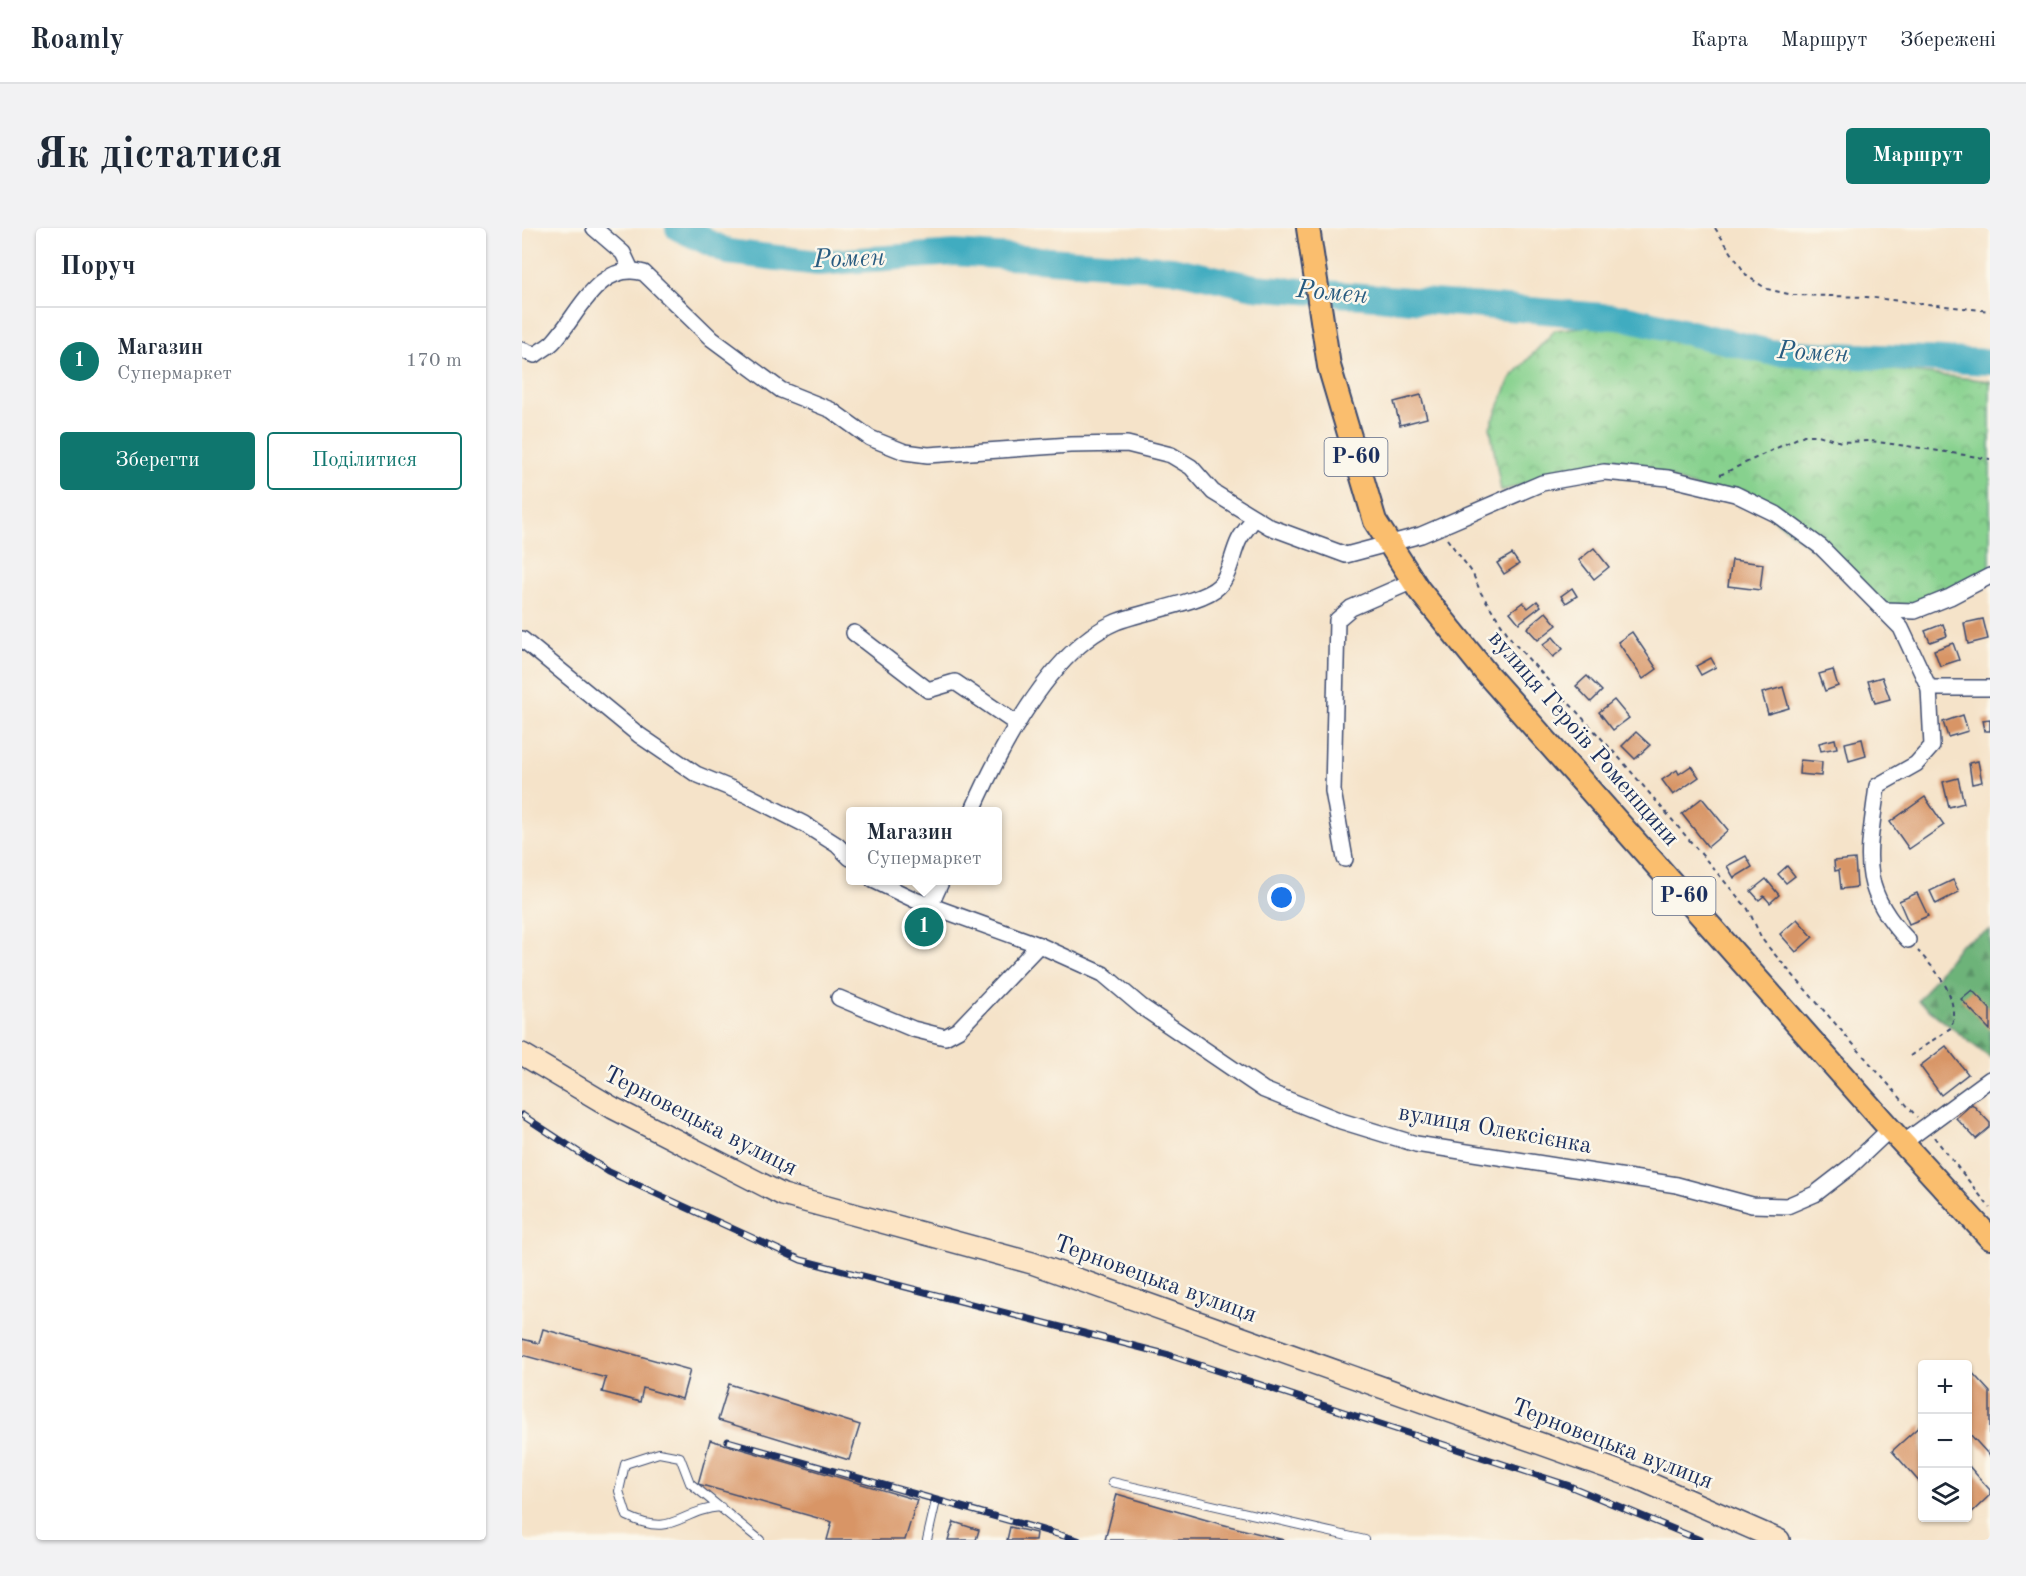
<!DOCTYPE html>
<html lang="uk">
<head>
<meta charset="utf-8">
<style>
	:root { --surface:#fff; --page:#f2f2f3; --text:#1f2937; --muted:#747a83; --line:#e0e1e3; --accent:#0f766e }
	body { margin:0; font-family:"Old Standard TT",serif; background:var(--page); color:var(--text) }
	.controls { position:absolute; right:18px; bottom:18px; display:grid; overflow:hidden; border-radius:6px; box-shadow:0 2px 4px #0004 }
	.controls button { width:54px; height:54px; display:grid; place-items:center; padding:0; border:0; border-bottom:2px solid var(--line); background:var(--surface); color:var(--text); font:30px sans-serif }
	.you { position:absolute; left:760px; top:670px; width:21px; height:21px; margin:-15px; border:4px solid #fff; border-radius:50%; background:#1a73e8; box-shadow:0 0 0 9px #1a73e833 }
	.badge { display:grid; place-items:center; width:39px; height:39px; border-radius:50%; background:var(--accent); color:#fff; font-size:20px; font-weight:700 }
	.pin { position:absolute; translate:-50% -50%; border:3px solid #fff; box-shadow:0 2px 6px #0006 }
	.popup { position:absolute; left:324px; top:579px; width:156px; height:78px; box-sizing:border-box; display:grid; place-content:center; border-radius:6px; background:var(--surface); filter:drop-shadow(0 2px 4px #0005); font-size:20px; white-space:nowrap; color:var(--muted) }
	.popup b { font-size:22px; color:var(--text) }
	.popup::after { content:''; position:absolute; left:50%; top:100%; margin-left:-12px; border:12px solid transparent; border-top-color:var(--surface) }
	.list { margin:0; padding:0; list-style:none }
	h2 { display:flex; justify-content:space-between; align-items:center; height:78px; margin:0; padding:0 24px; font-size:26px }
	h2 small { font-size:20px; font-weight:400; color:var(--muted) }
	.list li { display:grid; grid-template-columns:39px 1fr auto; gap:18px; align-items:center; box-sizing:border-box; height:108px; padding:0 24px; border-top:2px solid var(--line) }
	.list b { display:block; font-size:22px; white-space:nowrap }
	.list p { margin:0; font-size:20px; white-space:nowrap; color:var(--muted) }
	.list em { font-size:20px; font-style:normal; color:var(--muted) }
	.actions { display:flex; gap:12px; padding:18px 24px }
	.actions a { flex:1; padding:14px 0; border:2px solid var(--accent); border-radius:6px; text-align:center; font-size:21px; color:var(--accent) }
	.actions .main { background:var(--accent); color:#fff }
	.icon { flex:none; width:33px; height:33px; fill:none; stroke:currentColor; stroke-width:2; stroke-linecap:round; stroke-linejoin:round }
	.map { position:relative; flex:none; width:1468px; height:1312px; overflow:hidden; border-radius:6px }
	header { display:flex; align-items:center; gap:36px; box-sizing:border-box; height:84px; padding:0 30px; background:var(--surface); border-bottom:2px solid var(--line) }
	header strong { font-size:28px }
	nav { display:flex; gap:33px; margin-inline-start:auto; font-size:21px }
	.intro { display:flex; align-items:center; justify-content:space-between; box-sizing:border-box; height:144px; padding:0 36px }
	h1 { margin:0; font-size:42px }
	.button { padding:15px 27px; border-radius:6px; background:var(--accent); color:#fff; font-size:21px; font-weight:700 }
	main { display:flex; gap:36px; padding:0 36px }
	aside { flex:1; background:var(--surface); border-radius:6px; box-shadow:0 2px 4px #0004 }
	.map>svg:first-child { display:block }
</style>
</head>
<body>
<header>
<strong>Roamly</strong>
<nav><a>Карта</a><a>Маршрут</a><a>Збережені</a></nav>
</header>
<div class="intro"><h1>Як дістатися</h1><a class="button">Маршрут</a></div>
<main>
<aside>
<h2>Поруч<small></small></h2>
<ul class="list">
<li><span class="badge">1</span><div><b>Магазин</b><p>Супермаркет</p></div><em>170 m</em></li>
</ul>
<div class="actions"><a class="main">Зберегти</a><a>Поділитися</a></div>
</aside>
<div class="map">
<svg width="1468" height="1312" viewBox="0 0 1468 1312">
	<defs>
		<pattern id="forest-firs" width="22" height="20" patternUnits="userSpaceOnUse" patternTransform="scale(1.5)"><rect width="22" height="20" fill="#6db379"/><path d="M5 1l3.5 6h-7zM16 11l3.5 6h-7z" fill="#599266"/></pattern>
		<pattern id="park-crowns" width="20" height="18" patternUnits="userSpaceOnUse" patternTransform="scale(1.5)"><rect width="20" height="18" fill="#87d18e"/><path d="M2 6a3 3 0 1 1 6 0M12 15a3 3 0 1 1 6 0" fill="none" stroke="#6eaa77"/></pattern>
	</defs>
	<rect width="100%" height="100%" fill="#fbf7ec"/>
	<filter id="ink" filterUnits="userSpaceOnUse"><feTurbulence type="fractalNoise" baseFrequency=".0167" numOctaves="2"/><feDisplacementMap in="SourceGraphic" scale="12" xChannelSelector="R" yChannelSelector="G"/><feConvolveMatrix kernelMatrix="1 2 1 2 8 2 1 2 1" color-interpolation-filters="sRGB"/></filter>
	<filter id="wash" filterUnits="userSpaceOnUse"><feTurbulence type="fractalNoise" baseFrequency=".008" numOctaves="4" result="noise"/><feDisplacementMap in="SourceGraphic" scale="24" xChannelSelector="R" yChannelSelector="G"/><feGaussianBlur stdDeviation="1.35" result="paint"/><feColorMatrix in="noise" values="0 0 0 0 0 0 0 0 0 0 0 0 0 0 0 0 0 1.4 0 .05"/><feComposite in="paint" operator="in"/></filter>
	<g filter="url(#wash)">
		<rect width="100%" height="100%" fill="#f5e3c9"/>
		<polygon fill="url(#forest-firs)" stroke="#44716c" stroke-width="1.5" points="1468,702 1468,830 1396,773 1438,716"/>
		<polygon fill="url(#park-crowns)" stroke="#518076" stroke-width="1.5" points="1102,94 1240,131 1319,136 1468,153 1468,351 1391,384 1363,377 1244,285 1124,241 1053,240 979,263 968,199 988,151 1033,102"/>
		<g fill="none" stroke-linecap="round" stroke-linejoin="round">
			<polyline stroke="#41acc0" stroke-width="26" points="156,0 206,24 297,35 433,25 650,41 732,59 1105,90 1248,124 1468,134"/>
		</g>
		<g id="blocks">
			<g fill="#d89566">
				<polygon points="899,167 905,190 878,197 872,174"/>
				<polygon points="1072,320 1087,339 1072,351 1057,332"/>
				<polygon points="990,326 997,336 982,346 975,335"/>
				<polygon points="1210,332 1241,336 1238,362 1206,358"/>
				<polygon points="1050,360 1055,368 1044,375 1039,368"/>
				<polygon points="1015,373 1019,378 997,395 988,384 1001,374 1006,380"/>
				<polygon points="1024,384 1035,397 1016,412 1005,400"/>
				<polygon points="1461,391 1466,411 1446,416 1442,395"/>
				<polygon points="1421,396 1425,408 1408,414 1403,403"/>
				<polygon points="1110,404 1135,441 1121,451 1096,414"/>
				<polygon points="1031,409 1041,421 1031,429 1021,417"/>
				<polygon points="1431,415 1437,432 1418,438 1412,422"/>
				<polygon points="1189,430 1194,439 1179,447 1174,438"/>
				<polygon points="1311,442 1316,458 1303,463 1297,446"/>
				<polygon points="1065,448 1080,463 1069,474 1054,458"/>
				<polygon points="1360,449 1368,471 1353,475 1346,453"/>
				<polygon points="1261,459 1267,480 1246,486 1240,465"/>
				<polygon points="1092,472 1107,490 1091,502 1077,484"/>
				<polygon points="1441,487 1446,503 1426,509 1421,494"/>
				<polygon points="1468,491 1468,503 1463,503 1461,492"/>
				<polygon points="1114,504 1128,517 1113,531 1100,518"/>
				<polygon points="1313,511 1315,520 1299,523 1297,515"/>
				<polygon points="1340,511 1344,528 1327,533 1323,515"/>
				<polygon points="1278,532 1300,534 1299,548 1277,546"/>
				<polygon points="1456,533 1460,554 1450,556 1447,535"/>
				<polygon points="1169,538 1177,549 1151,567 1140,552 1155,542 1157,546"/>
				<polygon points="1436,550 1442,575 1427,579 1421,554"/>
				<polygon points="1403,569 1422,597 1387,621 1368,594"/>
				<polygon points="1180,570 1206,602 1186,619 1160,586"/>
				<polygon points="1224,628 1230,639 1212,650 1205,638"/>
				<polygon points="1333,631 1335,659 1319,661 1317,642 1313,643 1312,633"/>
				<polygon points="1265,638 1273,648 1264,655 1256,646"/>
				<polygon points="1244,651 1257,667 1248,675 1242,668 1237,672 1229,663"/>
				<polygon points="1431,652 1437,664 1414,676 1408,663"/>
				<polygon points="1395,665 1406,688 1387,696 1377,673"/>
				<polygon points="1275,691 1291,709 1274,724 1258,706"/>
				<polygon points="1450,762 1468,781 1468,802 1439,771"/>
				<polygon points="1424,818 1446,846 1419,867 1398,838"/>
				<polygon points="1450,876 1468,895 1468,899 1454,911 1434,890"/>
				<polygon points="21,1101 168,1142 160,1171 121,1160 118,1174 80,1164 84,1150 0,1127 0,1111 17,1115"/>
				<polygon points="1446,1140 1468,1164 1468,1228 1446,1204"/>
				<polygon points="207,1156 338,1197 327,1232 196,1192"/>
				<polygon points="1400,1196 1400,1257 1370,1223"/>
				<polygon points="188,1212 395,1272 383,1312 305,1312 310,1294 176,1256"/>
				<polygon points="1446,1237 1468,1262 1468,1267 1446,1288"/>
				<polygon points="595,1266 695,1295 762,1312 583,1312"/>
				<polygon points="432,1294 457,1302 454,1312 426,1312"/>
				<polygon points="488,1299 514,1305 513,1312 485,1312"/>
			</g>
		</g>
	</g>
	<g filter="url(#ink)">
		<use href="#blocks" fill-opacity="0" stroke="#3c4a6e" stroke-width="1.5"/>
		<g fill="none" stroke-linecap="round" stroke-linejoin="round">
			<g stroke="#3c4a6e" stroke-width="10">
				<g id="service">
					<polyline points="590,1254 843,1312"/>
					<path d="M199,1279c-42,3 -47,32 -94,9l-8,-25 6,-27 34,-11 21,4 10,26 70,57"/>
					<polyline points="405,1312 413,1277"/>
				</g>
			</g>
			<g stroke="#3c4a6e" stroke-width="18">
				<g id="minor">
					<polyline points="72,0 101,25 109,42"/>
					<path d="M0,122l13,5c6,-5 14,-8 19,-14 25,-27 45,-81 90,-68l68,66 69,51 50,20 39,28 35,14 23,3 142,-10 57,-1 44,11 20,12 22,25 57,35 76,28 75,-20 121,-52 62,-11 64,6 67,16 41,20 45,33 80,81 28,60h61"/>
					<polyline points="1361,382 1393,383 1428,369 1468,348"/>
					<polyline points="332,405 406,462 433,454 495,496"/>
					<polyline points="0,411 117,507 174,546 225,567 282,596 315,617 328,630"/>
					<path d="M450,584c28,-63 78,-162 144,-190 25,-10 88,-20 103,-36 11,-11 13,-32 20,-46 4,-8 11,-15 16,-22"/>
					<polyline points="823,631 811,563 815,392 829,380 891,353"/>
					<polyline points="351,652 393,672 517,717 581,746 620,779 742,862 819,893 894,916 1155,957 1230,977 1265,978 1293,966 1328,939 1368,901"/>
					<polyline points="408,678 420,652"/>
					<path d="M1386,712c-52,-53 -39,-87 -31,-154l39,-22 16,-18 -3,-58"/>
					<polyline points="317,770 391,801 423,809 436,802 517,717"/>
					<polyline points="1381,915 1468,851"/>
				</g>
			</g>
			<g stroke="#3c4a6e" stroke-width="24">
				<polyline id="secondary" points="0,826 91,880 261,967 510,1035 1115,1250 1257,1312"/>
			</g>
			<g stroke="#3c4a6e" stroke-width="26">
				<polyline id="primary" points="786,0 807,138 853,293 897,362 965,446 1368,901 1468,1010"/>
			</g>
			<g stroke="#3c4a6e" stroke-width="2" stroke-dasharray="4.5 4.5" stroke-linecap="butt">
				<polyline points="1193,0 1225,48 1245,61 1271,67 1344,69 1468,83"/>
				<polyline points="1198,247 1282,207 1296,207 1319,214 1348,213 1392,219 1468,231"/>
				<polyline points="925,311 950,344 959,365 991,414 1100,533 1226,681 1240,711 1248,721 1395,889"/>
				<path d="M1388,828l42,-29c6,-33 -13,-53 -34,-76"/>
				<polyline points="1412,909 1468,980"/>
			</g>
			<use href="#service" stroke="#fff" stroke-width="8"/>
			<use href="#minor" stroke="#fff" stroke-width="15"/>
			<use href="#secondary" stroke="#fde5c5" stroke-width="21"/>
			<use href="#primary" stroke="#fabe6e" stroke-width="22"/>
			<g stroke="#1b2f5e" stroke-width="7">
				<g id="rail">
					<polyline points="0,887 87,944 279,1032 647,1127 1045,1257 1178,1312"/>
					<polyline points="206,1213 556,1312"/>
				</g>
			</g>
			<use href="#rail" stroke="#fbf7ec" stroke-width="4.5" stroke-dasharray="14" stroke-linecap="butt"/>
		</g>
	</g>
	<g text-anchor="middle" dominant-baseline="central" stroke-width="5" stroke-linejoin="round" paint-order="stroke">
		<g fill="#fbf7ec" stroke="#5e6b89" stroke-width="1.5">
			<rect x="802.5" y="210" width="63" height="38" rx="4.5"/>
			<rect x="1130.5" y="649" width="63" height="38" rx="4.5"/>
		</g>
		<g font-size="22" font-weight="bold" fill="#1b2f5e">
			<text x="834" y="229">Р-60</text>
			<text x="1162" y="668">Р-60</text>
		</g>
		<g font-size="24" fill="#1b2f5e" stroke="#fbf7ec">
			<text transform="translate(1061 511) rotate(49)">вулиця Героїв Роменщини</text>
			<text transform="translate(178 894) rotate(27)">Терновецька вулиця</text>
			<text transform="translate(973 902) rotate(10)">вулиця Олексієнка</text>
			<text transform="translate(633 1052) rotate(20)">Терновецька вулиця</text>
			<text transform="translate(1090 1217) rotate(21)">Терновецька вулиця</text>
		</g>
		<g font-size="26" font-style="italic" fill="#285b80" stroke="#fbf7ec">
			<text transform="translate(327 31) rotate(-2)">Ромен</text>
			<text transform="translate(810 65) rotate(5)">Ромен</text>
			<text transform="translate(1291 125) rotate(3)">Ромен</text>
		</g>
	</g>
</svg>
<div class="controls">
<button>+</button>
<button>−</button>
<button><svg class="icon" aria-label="layers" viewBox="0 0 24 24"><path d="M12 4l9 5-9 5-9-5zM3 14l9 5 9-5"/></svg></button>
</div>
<div class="you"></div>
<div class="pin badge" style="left:402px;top:699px">1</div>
<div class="popup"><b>Магазин</b>Супермаркет</div>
</div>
</main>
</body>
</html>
